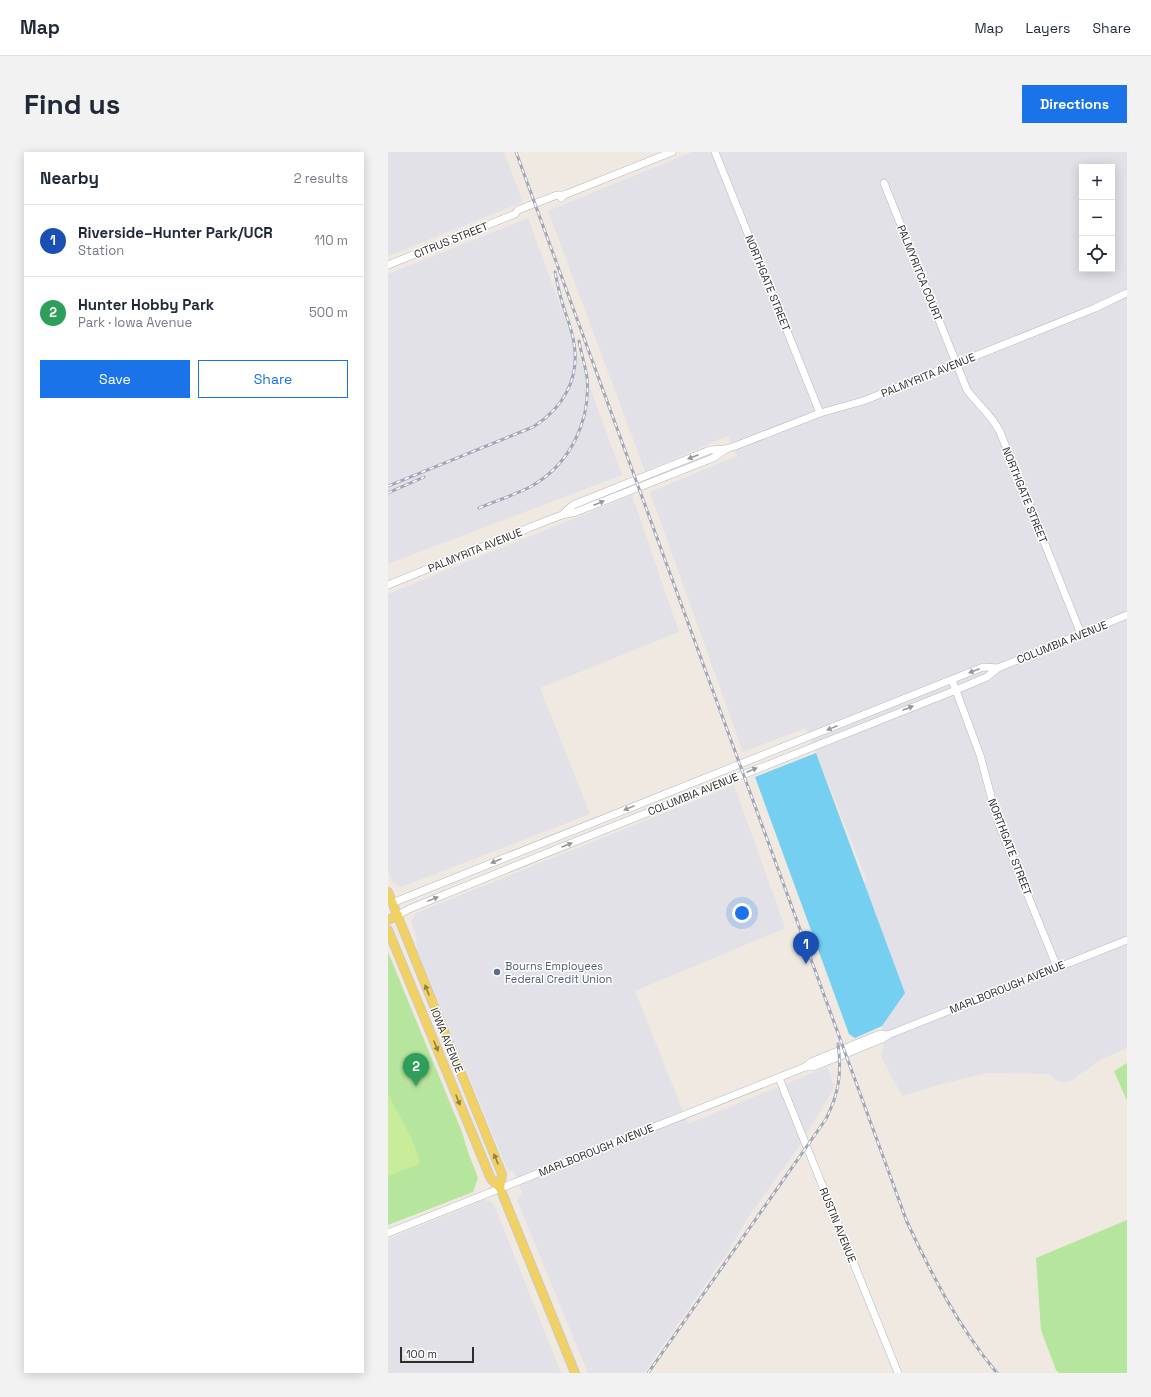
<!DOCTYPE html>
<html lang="en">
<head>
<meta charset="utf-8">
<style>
	:root { --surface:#fff; --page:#f2f2f3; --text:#1f2937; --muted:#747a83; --line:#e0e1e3; --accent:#1a73e8 }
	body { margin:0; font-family:"Space Grotesk",sans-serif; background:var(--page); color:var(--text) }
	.controls { position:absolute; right:12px; top:12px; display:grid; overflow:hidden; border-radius:0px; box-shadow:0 2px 10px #0003 }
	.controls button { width:36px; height:36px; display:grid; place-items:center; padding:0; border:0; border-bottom:1px solid var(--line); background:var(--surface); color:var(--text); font:20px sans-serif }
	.scale { position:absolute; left:12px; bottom:10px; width:74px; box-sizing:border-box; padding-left:4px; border:2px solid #2e2e2e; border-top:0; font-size:11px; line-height:14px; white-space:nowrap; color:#2e2e2e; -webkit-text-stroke:3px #fff; paint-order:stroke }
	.you { position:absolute; left:354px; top:761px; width:14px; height:14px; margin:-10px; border:3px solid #fff; border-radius:50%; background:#1a73e8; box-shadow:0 0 0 6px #1a73e833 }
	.badge { display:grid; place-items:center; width:26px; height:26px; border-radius:50%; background:var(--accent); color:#fff; font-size:13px; font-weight:700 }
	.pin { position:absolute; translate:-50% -33px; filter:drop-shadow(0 1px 2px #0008) }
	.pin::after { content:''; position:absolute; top:21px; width:14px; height:12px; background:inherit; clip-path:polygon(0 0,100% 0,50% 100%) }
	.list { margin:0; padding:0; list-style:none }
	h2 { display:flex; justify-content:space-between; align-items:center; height:52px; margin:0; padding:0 16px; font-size:17px }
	h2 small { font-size:13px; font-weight:400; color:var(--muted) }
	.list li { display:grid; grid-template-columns:26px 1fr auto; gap:12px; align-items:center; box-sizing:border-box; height:72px; padding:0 16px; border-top:1px solid var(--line) }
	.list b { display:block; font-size:15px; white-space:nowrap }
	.list p { margin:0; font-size:13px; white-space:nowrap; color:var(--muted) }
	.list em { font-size:13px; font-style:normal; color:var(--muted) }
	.actions { display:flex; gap:8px; padding:12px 16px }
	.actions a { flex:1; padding:9px 0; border:1px solid var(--accent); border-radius:0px; text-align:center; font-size:14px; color:var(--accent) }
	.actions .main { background:var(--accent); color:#fff }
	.icon { flex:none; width:22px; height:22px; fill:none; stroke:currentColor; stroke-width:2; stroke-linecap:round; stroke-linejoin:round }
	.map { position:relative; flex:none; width:739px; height:1221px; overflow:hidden; border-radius:0px }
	header { display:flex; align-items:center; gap:24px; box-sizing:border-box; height:56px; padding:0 20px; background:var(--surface); border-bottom:1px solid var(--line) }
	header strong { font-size:19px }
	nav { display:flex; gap:22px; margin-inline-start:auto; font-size:14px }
	.intro { display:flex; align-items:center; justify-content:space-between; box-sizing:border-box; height:96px; padding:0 24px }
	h1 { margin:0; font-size:28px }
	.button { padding:10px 18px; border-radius:0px; background:var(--accent); color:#fff; font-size:14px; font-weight:700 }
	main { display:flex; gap:24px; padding:0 24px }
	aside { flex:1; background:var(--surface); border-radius:0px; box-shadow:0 2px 10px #0003 }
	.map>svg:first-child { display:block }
</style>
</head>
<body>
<header>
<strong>Map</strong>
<nav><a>Map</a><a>Layers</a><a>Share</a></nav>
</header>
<div class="intro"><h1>Find us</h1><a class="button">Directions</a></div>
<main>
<aside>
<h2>Nearby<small>2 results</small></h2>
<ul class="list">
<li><span class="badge" style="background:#1a4fb4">1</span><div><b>Riverside–Hunter Park/UCR</b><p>Station</p></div><em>110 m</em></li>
<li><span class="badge" style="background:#2e9e5b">2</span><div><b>Hunter Hobby Park</b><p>Park · Iowa Avenue</p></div><em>500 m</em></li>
</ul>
<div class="actions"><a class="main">Save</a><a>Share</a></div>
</aside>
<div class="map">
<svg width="739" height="1221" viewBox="0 0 739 1221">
	<rect width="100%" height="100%" fill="#efe9e1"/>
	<g fill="#e3e1e8" fill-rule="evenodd">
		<polygon points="0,0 116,0 135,50 0,104"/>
		<path d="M304,0h435v896l-27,12 -31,22h-10l-11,-8 -61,-1 -49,12 -36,11 -21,-39 3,-13 -2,-18 23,-33 -43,-110 5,-3 -61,-152 -63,24 -93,-260 87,-36 -9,-20 -83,35 -97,-260zM694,15h30v102h-30z"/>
		<polygon points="140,66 234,323 0,412 0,122"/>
		<polygon points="244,343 291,480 152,536 202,662 13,735 5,731 0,718 0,442"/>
		<polygon points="346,633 397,775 395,777 247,839 300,972 439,915 446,934 444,940 408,999 361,1064 339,1101 256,1221 200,1221 129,1048 134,1041 126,1020 119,1017 29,797 28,783 23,769 28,761"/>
		<polygon points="96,1048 104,1050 106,1053 173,1221 0,1221 0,1087"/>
	</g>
	<g fill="#b6e59e">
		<polygon points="0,800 74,980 80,1000 90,1026 85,1040 0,1073"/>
		<polygon points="739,911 739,949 726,919"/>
		<polygon points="739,1068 739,1221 671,1221 668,1218 653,1178 648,1106"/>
	</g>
	<polygon fill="#c9ec9a" points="0,942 23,985 32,1009 31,1012 0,1024"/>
	<polygon fill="#75cff0" points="428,601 517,841 494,874 467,886 461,882 367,625"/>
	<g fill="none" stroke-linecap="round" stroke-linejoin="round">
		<g stroke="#b4b7c1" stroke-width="8">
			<g id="minor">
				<polyline points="327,0 432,261"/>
				<path d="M496,31l83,207c11,15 25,25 33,42l81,202"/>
				<polyline points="173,46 176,43 284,0"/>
				<polyline points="0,113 127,62 130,58 169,43 176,43"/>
				<polyline points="175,362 185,353 322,298 337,297"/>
				<polyline points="0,433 158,369 174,363 188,360 325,306 338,297 350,293 432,261 475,249 500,239 707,156 739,141"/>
				<polyline points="564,528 592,603 610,670 669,815"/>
				<polyline points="4,751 595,515 610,516"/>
				<polyline points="10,763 21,757 196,686 568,538 599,525 610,516 739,463"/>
				<polyline points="417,915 423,910 492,882 500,883"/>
				<polyline points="391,926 510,1221"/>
				<polyline points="0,1081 417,915 425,915 494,887 500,883 739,788"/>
			</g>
		</g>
		<g stroke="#c9c9c9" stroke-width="10">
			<g id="major">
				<polyline points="0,740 114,1022 112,1036"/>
				<polyline points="0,768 10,763"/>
				<polyline points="0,778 103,1027 112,1036 187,1221"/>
			</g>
		</g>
		<use href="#minor" stroke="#fff" stroke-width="7"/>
		<use href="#major" stroke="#f2d163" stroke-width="8"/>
		<g stroke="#a3a6b8" stroke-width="3">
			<g id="rail">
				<path d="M128,0l391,1070c25,53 52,106 90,151"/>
				<path d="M0,334l145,-59c30,-19 47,-48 41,-84 -2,-14 -8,-27 -12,-41 -3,-10 -5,-20 -7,-30"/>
				<polyline points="0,341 36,325"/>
				<path d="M91,356c17,-7 35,-13 51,-21 40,-22 61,-66 57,-110 -2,-12 -6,-24 -8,-36"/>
				<path d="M260,1221l178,-254c13,-26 16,-46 12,-75"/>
			</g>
		</g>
		<use href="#rail" stroke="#fff" stroke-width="1.5" stroke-dasharray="4.5" stroke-linecap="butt"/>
	</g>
	<defs><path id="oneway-solid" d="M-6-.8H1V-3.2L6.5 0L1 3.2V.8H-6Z"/></defs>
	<g fill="#969696">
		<use href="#oneway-solid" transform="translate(305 305) rotate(159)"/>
		<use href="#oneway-solid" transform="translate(211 351) rotate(-22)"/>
		<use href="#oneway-solid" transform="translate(586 519) rotate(159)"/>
		<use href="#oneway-solid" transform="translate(520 556) rotate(-21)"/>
		<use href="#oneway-solid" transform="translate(444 576) rotate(158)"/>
		<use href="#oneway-solid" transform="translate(364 618) rotate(-22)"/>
		<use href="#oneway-solid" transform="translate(241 656) rotate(158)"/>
		<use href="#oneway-solid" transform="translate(179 693) rotate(-23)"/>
		<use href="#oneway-solid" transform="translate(108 709) rotate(158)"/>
		<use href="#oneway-solid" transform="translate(45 747) rotate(-22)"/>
	</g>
	<g fill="#908048">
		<use href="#oneway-solid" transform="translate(39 838) rotate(-112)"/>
		<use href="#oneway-solid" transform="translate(48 894) rotate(67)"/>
		<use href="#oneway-solid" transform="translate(70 948) rotate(68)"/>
		<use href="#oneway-solid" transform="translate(108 1007) rotate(-112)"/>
	</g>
	<circle fill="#5c6f8a" stroke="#fff" stroke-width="1.5" cx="109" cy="820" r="4"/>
	<g text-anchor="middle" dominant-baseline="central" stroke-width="3" stroke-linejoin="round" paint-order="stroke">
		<g font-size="11" fill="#2e2e2e" stroke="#fff">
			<text transform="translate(63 88) rotate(-22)">CITRUS STREET</text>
			<text transform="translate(532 121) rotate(68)">PALMYRITCA COURT</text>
			<text transform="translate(380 131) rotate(68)">NORTHGATE STREET</text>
			<text transform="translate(540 223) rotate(-22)">PALMYRITA AVENUE</text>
			<text transform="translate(637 343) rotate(68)">NORTHGATE STREET</text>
			<text transform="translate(87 398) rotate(-22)">PALMYRITA AVENUE</text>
			<text transform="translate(674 490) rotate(-22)">COLUMBIA AVENUE</text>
			<text transform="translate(305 642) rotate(-22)">COLUMBIA AVENUE</text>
			<text transform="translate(622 695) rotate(69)">NORTHGATE STREET</text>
			<text transform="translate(619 835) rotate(-22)">MARLBOROUGH AVENUE</text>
			<text transform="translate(59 888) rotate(68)">IOWA AVENUE</text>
			<text transform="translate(208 998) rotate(-22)">MARLBOROUGH AVENUE</text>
			<text transform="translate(450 1073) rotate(68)">RUSTIN AVENUE</text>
		</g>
		<g font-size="11" fill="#4e5e75" stroke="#fff" text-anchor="start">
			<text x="117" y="814">Bourns Employees<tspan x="117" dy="13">Federal Credit Union</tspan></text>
		</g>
	</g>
</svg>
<div class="controls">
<button>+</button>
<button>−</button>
<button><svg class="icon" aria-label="locate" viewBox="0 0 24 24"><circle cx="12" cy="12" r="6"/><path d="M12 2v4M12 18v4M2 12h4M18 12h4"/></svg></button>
</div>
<div class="scale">100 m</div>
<div class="you"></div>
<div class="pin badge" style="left:418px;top:812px;background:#1a4fb4">1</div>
<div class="pin badge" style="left:28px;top:934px;background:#2e9e5b">2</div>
</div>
</main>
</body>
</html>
